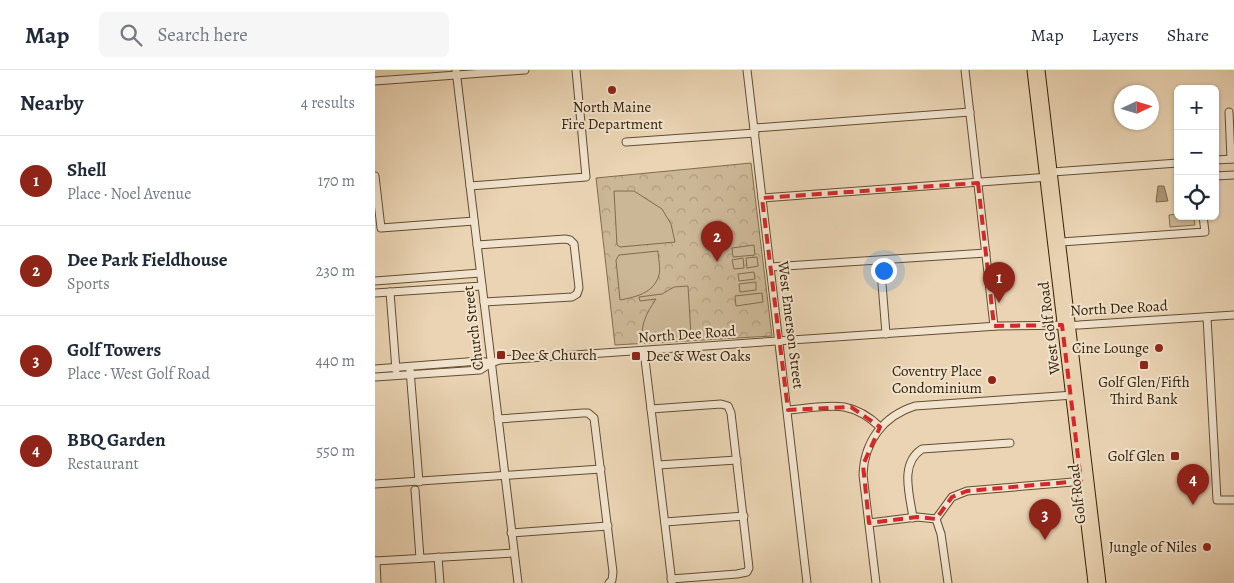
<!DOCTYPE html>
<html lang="en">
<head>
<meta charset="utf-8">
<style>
	:root { --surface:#fff; --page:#f6f6f7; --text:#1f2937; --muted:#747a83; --line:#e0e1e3; --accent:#8f2418 }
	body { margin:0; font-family:Alegreya,serif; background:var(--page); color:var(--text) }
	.controls { position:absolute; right:15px; top:15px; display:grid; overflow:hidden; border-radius:8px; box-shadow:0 1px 4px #0004 }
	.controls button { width:45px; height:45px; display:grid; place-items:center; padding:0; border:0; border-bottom:1px solid var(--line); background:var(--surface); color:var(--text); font:25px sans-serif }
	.compass { position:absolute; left:739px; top:15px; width:45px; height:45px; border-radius:50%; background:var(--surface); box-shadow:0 1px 4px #0004; rotate:86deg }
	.you { position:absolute; left:508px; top:200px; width:18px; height:18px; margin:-12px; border:4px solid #fff; border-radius:50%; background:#1a73e8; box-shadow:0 0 0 8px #1a73e833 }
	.badge { display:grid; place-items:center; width:32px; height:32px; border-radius:50%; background:var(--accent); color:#fff; font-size:16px; font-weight:700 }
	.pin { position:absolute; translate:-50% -41px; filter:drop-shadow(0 1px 2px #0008) }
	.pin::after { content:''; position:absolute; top:26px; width:18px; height:15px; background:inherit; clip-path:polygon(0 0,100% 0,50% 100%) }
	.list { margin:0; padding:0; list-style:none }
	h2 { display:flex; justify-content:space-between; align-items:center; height:65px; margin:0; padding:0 20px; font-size:21px }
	h2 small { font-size:16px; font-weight:400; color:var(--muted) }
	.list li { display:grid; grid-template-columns:32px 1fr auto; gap:15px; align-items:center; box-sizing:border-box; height:90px; padding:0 20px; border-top:1px solid var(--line) }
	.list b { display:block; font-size:19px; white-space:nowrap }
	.list p { margin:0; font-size:16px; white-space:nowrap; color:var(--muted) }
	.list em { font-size:16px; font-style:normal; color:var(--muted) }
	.icon { flex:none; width:28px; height:28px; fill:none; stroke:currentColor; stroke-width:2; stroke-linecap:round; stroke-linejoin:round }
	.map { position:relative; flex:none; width:859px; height:513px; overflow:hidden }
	header { display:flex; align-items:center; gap:30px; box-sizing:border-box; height:70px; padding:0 25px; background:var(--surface); border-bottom:1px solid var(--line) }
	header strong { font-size:24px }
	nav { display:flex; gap:28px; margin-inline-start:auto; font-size:18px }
	.search { width:350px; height:45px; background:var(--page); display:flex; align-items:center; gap:12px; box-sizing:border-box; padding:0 18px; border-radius:8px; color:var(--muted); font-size:19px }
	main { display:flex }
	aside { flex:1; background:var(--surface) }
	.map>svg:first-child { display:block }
</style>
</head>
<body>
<header>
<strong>Map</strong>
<div class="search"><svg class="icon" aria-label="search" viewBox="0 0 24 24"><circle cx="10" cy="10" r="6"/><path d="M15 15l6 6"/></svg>Search here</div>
<nav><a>Map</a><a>Layers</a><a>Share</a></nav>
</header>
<main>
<aside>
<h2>Nearby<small>4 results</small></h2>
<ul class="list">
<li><span class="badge">1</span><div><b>Shell</b><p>Place · Noel Avenue</p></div><em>170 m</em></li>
<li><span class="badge">2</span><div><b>Dee Park Fieldhouse</b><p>Sports</p></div><em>230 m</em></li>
<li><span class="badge">3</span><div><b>Golf Towers</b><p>Place · West Golf Road</p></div><em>440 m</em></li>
<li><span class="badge">4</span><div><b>BBQ Garden</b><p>Restaurant</p></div><em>550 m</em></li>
</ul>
</aside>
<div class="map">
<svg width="859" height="513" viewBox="0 0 859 513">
	<defs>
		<pattern id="park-crowns" width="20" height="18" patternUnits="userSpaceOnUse" patternTransform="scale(1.25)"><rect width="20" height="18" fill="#cbb695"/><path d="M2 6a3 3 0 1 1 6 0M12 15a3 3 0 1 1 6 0" fill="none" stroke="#af9c7f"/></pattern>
	</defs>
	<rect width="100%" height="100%" fill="#ead4b3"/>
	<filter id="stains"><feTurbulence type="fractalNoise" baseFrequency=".004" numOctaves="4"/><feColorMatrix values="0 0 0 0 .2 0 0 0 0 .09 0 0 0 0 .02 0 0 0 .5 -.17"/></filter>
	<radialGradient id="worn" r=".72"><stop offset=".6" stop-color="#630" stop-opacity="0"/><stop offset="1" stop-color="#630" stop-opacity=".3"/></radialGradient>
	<polygon fill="url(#park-crowns)" stroke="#806c4d" points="376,93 397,266 240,275 221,108"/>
	<g fill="#cbb695" stroke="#806c4d">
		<polygon points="239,121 259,121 287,139 296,154 300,172 245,177 242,175"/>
		<polygon points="803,144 803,146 819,146 820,155 795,157 794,145"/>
		<polygon points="379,175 380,185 358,187 357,178"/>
		<path d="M283,181c0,6 3,18 1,24 -5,18 -23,22 -39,25l-4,-40 3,-5z"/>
		<polygon points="382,187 383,196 372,198 371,188"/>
		<polygon points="368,188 369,198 359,199 357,190"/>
		<polygon points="379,202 380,209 364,211 363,204"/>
		<polygon points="381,212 381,220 365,222 364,214"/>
		<path d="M313,216l3,49 -4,3 -45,4c-1,-19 4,-28 14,-43l-16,2 -1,-4 23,-3 12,-7z"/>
		<polygon points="387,223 388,232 361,236 360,226"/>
	</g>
	<polygon fill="#ac9778" stroke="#7c684a" points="783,116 789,116 793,131 781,132"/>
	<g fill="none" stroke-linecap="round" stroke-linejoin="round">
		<g stroke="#624e30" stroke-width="9">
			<g id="minor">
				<polyline points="81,0 143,513"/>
				<polyline points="372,0 432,513"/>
				<polyline points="590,0 619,256"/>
				<polyline points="0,11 150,0"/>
				<polyline points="854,42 856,89"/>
				<polyline points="380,58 595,42"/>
				<polyline points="251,72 380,63"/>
				<polyline points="840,90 859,89"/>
				<polyline points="677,102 803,93"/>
				<polyline points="0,106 6,158 99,151"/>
				<polyline points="840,106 859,105"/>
				<polyline points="95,116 211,107 201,0"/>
				<polyline points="387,128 674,107"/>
				<polyline points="686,172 830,162 828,146"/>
				<polyline points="102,175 190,169 195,170 199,174 204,218 202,224 197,227 109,232"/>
				<polyline points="395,197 611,183"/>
				<polyline points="506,201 511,264"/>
				<polyline points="0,211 105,203"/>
				<polyline points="15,222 21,300"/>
				<polyline points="0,223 107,216"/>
				<polyline points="832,247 842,430 859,430"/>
				<polyline points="269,281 297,513"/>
				<polyline points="0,299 104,291 116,293"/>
				<polyline points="35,300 44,412"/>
				<polyline points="0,307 105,300 116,293 125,290 623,256 704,255 859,245"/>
				<polyline points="276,339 346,334 353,336 356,343 374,498 372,502 362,504 296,509"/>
				<path d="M413,340c38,-3 61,-13 92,17"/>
				<polyline points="123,349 208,343 213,343 219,348 238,502 237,510 234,513"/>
				<polyline points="283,395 362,390"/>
				<polyline points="0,414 226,399"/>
				<polyline points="40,420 45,488"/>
				<path d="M538,448c-3,-23 -14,-54 9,-69l88,-6"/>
				<polyline points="561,449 577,427 592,421 710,411"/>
				<polyline points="561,449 566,464 573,513"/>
				<polyline points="290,452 369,446"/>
				<polyline points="494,453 542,447 561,449"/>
				<polyline points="136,463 233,456"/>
				<polyline points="63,487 65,513"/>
				<polyline points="0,491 138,483"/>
				<polyline points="1,491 2,513"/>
				<path d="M501,513l-13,-108c1,-33 20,-59 52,-69l159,-11"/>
			</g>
		</g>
		<g stroke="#352105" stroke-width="11">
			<g id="major">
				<polyline points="657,0 718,513"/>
				<polyline points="665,0 726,513"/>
			</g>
		</g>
		<use href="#minor" stroke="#f1e3ce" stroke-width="7"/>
		<use href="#major" stroke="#ead4b3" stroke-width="9"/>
	</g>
	<path fill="none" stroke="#d62828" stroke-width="4" stroke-dasharray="10 6" stroke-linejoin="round" d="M603,113l16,143 68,-1 19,156 -114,10 -15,6 -16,22 -19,-2 -48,6 -6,-58 17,-38 -29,-20 -63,3 -26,-212z"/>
	<g fill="#8f2418" stroke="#f1e3ce" stroke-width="2">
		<circle cx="237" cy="20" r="5"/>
		<circle cx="784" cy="278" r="5"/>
		<rect x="121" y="280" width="10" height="10" rx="2.5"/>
		<rect x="256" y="281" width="10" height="10" rx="2.5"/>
		<rect x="764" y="290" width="10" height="10" rx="2.5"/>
		<circle cx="617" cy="310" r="5"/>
		<rect x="795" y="381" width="10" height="10" rx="2.5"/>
		<circle cx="832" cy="477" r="5"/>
	</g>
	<g text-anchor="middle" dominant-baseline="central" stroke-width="4" stroke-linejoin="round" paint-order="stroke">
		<g font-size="15" fill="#352105" stroke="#f1e3ce" text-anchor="end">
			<text x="237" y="37" text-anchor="middle">North Maine<tspan x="237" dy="17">Fire Department</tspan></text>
			<text x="774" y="278">Cine Lounge</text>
			<text x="136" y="285" text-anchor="start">Dee &amp; Church</text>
			<text x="271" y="286" text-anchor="start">Dee &amp; West Oaks</text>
			<text x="607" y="301">Coventry Place<tspan x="607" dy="17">Condominium</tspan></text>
			<text x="769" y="312" text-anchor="middle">Golf Glen/Fifth<tspan x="769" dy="17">Third Bank</tspan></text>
			<text x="790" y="386">Golf Glen</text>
			<text x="822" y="477">Jungle of Niles</text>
		</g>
		<g font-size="15" fill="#352105" stroke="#f1e3ce">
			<text transform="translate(744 238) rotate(-3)">North Dee Road</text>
			<text transform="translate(416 255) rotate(83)">West Emerson Street</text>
			<text transform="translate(98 258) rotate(-97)">Church Street</text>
			<text transform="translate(674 258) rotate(-97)">West Golf Road</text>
			<text transform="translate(312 264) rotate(-4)">North Dee Road</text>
			<text transform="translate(702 424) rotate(-97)">Golf Road</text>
		</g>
	</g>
	<rect width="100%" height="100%" filter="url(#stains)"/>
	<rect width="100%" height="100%" fill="url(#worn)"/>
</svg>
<div class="controls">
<button>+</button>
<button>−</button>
<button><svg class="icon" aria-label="locate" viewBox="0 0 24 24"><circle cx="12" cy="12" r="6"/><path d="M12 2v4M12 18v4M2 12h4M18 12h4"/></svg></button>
</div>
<svg class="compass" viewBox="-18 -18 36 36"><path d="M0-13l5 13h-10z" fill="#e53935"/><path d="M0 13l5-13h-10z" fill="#747a83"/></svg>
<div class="you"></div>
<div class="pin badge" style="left:624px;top:233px">1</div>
<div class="pin badge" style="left:342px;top:192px">2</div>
<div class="pin badge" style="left:670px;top:470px">3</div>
<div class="pin badge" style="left:818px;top:435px">4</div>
</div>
</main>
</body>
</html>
